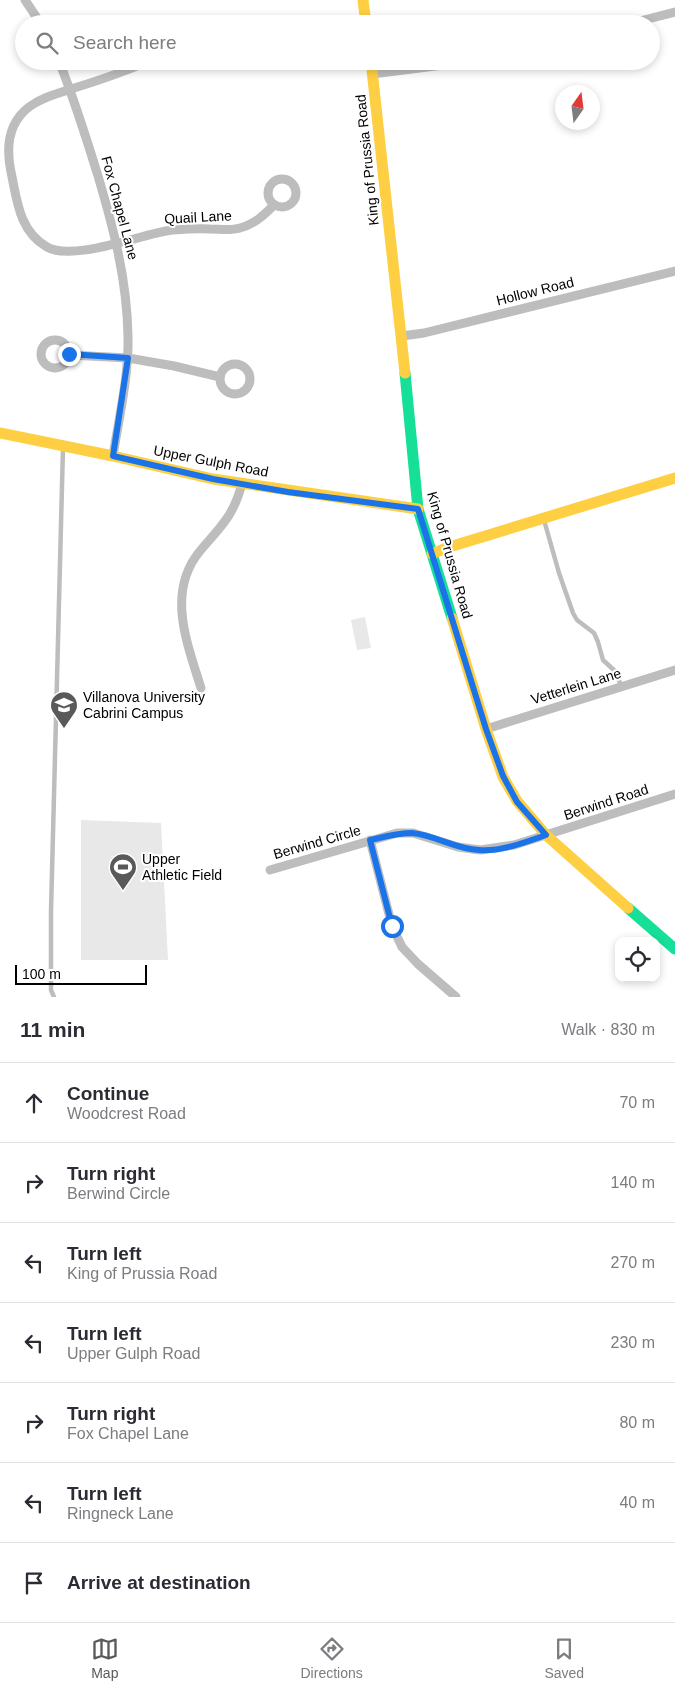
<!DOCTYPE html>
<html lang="en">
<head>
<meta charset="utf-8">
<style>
	:root { --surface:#fff; --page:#f2f2f3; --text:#2b2b33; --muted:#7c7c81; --line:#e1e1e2; --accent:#595959 }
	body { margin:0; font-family:Helvetica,sans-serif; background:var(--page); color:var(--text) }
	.controls { position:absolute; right:15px; bottom:15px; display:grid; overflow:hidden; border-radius:10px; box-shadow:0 2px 8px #0003 }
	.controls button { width:45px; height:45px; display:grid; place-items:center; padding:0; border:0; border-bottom:1px solid var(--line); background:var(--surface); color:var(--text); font:25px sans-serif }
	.compass { position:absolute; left:555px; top:85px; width:45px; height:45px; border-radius:50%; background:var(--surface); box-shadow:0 2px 8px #0003; rotate:14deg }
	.scale { position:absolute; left:15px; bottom:12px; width:132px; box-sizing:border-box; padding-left:5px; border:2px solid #000; border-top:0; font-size:14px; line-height:18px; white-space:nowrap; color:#000; -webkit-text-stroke:4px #fff; paint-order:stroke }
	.stop { position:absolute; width:15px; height:15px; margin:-11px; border:4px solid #1a73e8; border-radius:50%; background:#fff }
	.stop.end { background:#1a73e8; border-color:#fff; box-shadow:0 1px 5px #0008 }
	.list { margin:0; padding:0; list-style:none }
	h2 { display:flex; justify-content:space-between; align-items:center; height:65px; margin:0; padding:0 20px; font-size:21px }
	h2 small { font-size:16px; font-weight:400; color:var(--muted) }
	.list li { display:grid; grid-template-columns:32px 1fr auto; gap:15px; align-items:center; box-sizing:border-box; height:80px; padding:0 20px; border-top:1px solid var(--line) }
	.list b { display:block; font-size:19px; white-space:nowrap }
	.list p { margin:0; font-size:16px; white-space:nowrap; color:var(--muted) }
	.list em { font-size:16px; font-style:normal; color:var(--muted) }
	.icon { flex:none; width:28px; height:28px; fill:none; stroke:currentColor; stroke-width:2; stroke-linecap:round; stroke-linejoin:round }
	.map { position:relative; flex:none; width:675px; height:997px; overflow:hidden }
	.search { position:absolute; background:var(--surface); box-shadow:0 2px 8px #0003; left:15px; right:15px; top:15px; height:55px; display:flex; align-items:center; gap:12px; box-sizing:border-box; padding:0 18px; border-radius:28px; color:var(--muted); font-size:19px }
	.sheet { height:625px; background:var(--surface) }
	nav { display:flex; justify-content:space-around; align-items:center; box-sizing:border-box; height:70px; border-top:1px solid var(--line); background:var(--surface); font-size:14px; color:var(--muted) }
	nav a { display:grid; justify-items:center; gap:2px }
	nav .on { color:var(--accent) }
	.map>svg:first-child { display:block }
</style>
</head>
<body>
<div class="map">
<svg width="675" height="997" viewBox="0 0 675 997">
	<rect width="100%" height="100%" fill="#fff"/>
	<g fill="#e8e8e8">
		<polygon points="365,617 371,648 357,650 351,620"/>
		<polygon points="81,820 161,823 168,960 81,960"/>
	</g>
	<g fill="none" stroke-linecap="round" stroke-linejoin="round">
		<g stroke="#bdbdbd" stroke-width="4.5">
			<polyline points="544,520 559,573 573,613 577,620 594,633 598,642 603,660 616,672 621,686"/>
			<polyline points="54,997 51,990 51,911 63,447"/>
		</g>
		<g stroke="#bdbdbd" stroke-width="9">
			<polyline points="25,0 41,24"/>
			<polyline points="628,24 675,12"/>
			<path d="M59,61c15,38 27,76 39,115 16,54 29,104 30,160 1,40 -9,81 -15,120"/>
			<path d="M149,61c-25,11 -52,20 -78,28 -14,5 -29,8 -42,18 -21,16 -23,41 -18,65 6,28 8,59 36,75 26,15 94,-13 125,-17 13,-1 25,-2 38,-1 10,0 20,2 30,-1 15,-4 24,-13 34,-23"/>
			<polyline points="372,74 475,61"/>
			<circle cx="282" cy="193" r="14"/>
			<polyline points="402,336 424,333 675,271"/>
			<circle cx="55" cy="354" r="14"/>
			<polyline points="69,355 128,358 174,366 220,377"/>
			<circle cx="235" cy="379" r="15"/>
			<path d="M201,688c-14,-45 -35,-96 -1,-137 20,-24 34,-35 42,-68"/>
			<polyline points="486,729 675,670"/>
			<polyline points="370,840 392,926 402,947 418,964 456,997"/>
			<polyline points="270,870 397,833 413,833 458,847 480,850 514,845 675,794"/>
		</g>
		<g stroke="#16e098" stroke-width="11">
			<polyline points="405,373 418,509 452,618"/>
			<polyline points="628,908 675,949"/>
		</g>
		<g stroke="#ffcf43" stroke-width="11">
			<polyline points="363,0 366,24"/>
			<polyline points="371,61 405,373"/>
			<polyline points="0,433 113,456 213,479 418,509"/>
			<polyline points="432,554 446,548 675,478"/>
			<polyline points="452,618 486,729 503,777 517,801 546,835 628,908"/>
		</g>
	</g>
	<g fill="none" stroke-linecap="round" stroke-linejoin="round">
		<path stroke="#1a73e8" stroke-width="6" d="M69,354l59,4 -15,98 100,23 75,13 130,17 68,220 17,47 14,26 29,33c-20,7 -46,17 -67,15 -24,-1 -44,-15 -67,-17 -15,0 -28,4 -42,7l22,86"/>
	</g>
	<defs>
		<g id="university-pin" transform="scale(1.4375)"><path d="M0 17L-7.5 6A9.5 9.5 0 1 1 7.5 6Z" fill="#595959" stroke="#fff"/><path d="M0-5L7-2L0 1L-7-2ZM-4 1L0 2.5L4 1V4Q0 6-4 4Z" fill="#fff"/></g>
		<g id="stadium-pin" transform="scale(1.4375)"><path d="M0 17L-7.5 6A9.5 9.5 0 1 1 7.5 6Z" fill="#595959" stroke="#fff"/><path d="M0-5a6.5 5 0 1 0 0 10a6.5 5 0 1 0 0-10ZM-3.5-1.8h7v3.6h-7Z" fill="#fff"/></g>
	</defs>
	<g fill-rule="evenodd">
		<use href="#university-pin" x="64" y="705"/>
		<use href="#stadium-pin" x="123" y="867"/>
	</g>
	<g text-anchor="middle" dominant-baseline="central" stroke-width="4" stroke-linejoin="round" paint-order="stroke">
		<g font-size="14" fill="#000" stroke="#fff">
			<text transform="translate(367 160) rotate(-96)">King of Prussia Road</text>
			<text transform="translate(120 208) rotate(75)">Fox Chapel Lane</text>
			<text transform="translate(198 217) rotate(-3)">Quail Lane</text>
			<text transform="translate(535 291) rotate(-14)">Hollow Road</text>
			<text transform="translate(211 461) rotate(11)">Upper Gulph Road</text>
			<text transform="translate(450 555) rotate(74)">King of Prussia Road</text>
			<text transform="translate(576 686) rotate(-17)">Vetterlein Lane</text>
			<text transform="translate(606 802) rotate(-18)">Berwind Road</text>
			<text transform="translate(317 842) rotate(-16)">Berwind Circle</text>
		</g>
		<g font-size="14" fill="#000" stroke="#fff" text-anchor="start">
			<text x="83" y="697">Villanova University<tspan x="83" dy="16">Cabrini Campus</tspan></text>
			<text x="142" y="859">Upper<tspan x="142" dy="16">Athletic Field</tspan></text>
		</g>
	</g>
</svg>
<div class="controls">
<button><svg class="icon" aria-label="locate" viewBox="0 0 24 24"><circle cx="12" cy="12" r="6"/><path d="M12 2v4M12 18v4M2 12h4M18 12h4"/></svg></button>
</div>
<svg class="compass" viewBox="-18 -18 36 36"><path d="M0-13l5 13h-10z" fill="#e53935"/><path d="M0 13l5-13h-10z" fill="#7c7c81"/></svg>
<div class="scale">100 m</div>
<div class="stop" style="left:392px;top:926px"></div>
<div class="stop end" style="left:69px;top:354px"></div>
<div class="search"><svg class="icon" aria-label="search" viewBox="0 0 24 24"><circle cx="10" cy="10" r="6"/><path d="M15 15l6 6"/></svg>Search here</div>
</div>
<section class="sheet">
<h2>11 min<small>Walk · 830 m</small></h2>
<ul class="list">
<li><svg class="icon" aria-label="ahead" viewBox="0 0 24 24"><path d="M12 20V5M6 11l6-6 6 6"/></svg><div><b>Continue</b><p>Woodcrest Road</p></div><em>70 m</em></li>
<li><svg class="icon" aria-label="right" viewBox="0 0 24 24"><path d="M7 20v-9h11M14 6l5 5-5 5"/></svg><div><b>Turn right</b><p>Berwind Circle</p></div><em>140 m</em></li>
<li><svg class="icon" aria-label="left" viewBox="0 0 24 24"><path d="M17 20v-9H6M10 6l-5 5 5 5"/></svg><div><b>Turn left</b><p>King of Prussia Road</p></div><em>270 m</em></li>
<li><svg class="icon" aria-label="left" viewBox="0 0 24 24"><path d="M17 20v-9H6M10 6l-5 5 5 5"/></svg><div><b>Turn left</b><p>Upper Gulph Road</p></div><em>230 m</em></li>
<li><svg class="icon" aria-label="right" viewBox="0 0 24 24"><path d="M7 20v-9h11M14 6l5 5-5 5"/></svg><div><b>Turn right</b><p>Fox Chapel Lane</p></div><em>80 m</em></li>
<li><svg class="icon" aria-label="left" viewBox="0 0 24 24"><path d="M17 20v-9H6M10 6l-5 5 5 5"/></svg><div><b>Turn left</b><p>Ringneck Lane</p></div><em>40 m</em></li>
<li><svg class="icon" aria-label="arrive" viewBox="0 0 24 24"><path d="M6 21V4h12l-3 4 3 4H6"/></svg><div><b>Arrive at destination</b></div></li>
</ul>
</section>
<nav>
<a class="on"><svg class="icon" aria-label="map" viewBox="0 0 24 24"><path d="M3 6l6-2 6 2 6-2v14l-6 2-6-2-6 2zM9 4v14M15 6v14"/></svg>Map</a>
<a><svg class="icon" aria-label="directions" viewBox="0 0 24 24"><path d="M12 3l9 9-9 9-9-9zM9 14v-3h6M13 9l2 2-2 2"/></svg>Directions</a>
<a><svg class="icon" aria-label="saved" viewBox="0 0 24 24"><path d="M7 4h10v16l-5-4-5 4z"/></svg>Saved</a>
</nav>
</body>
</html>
